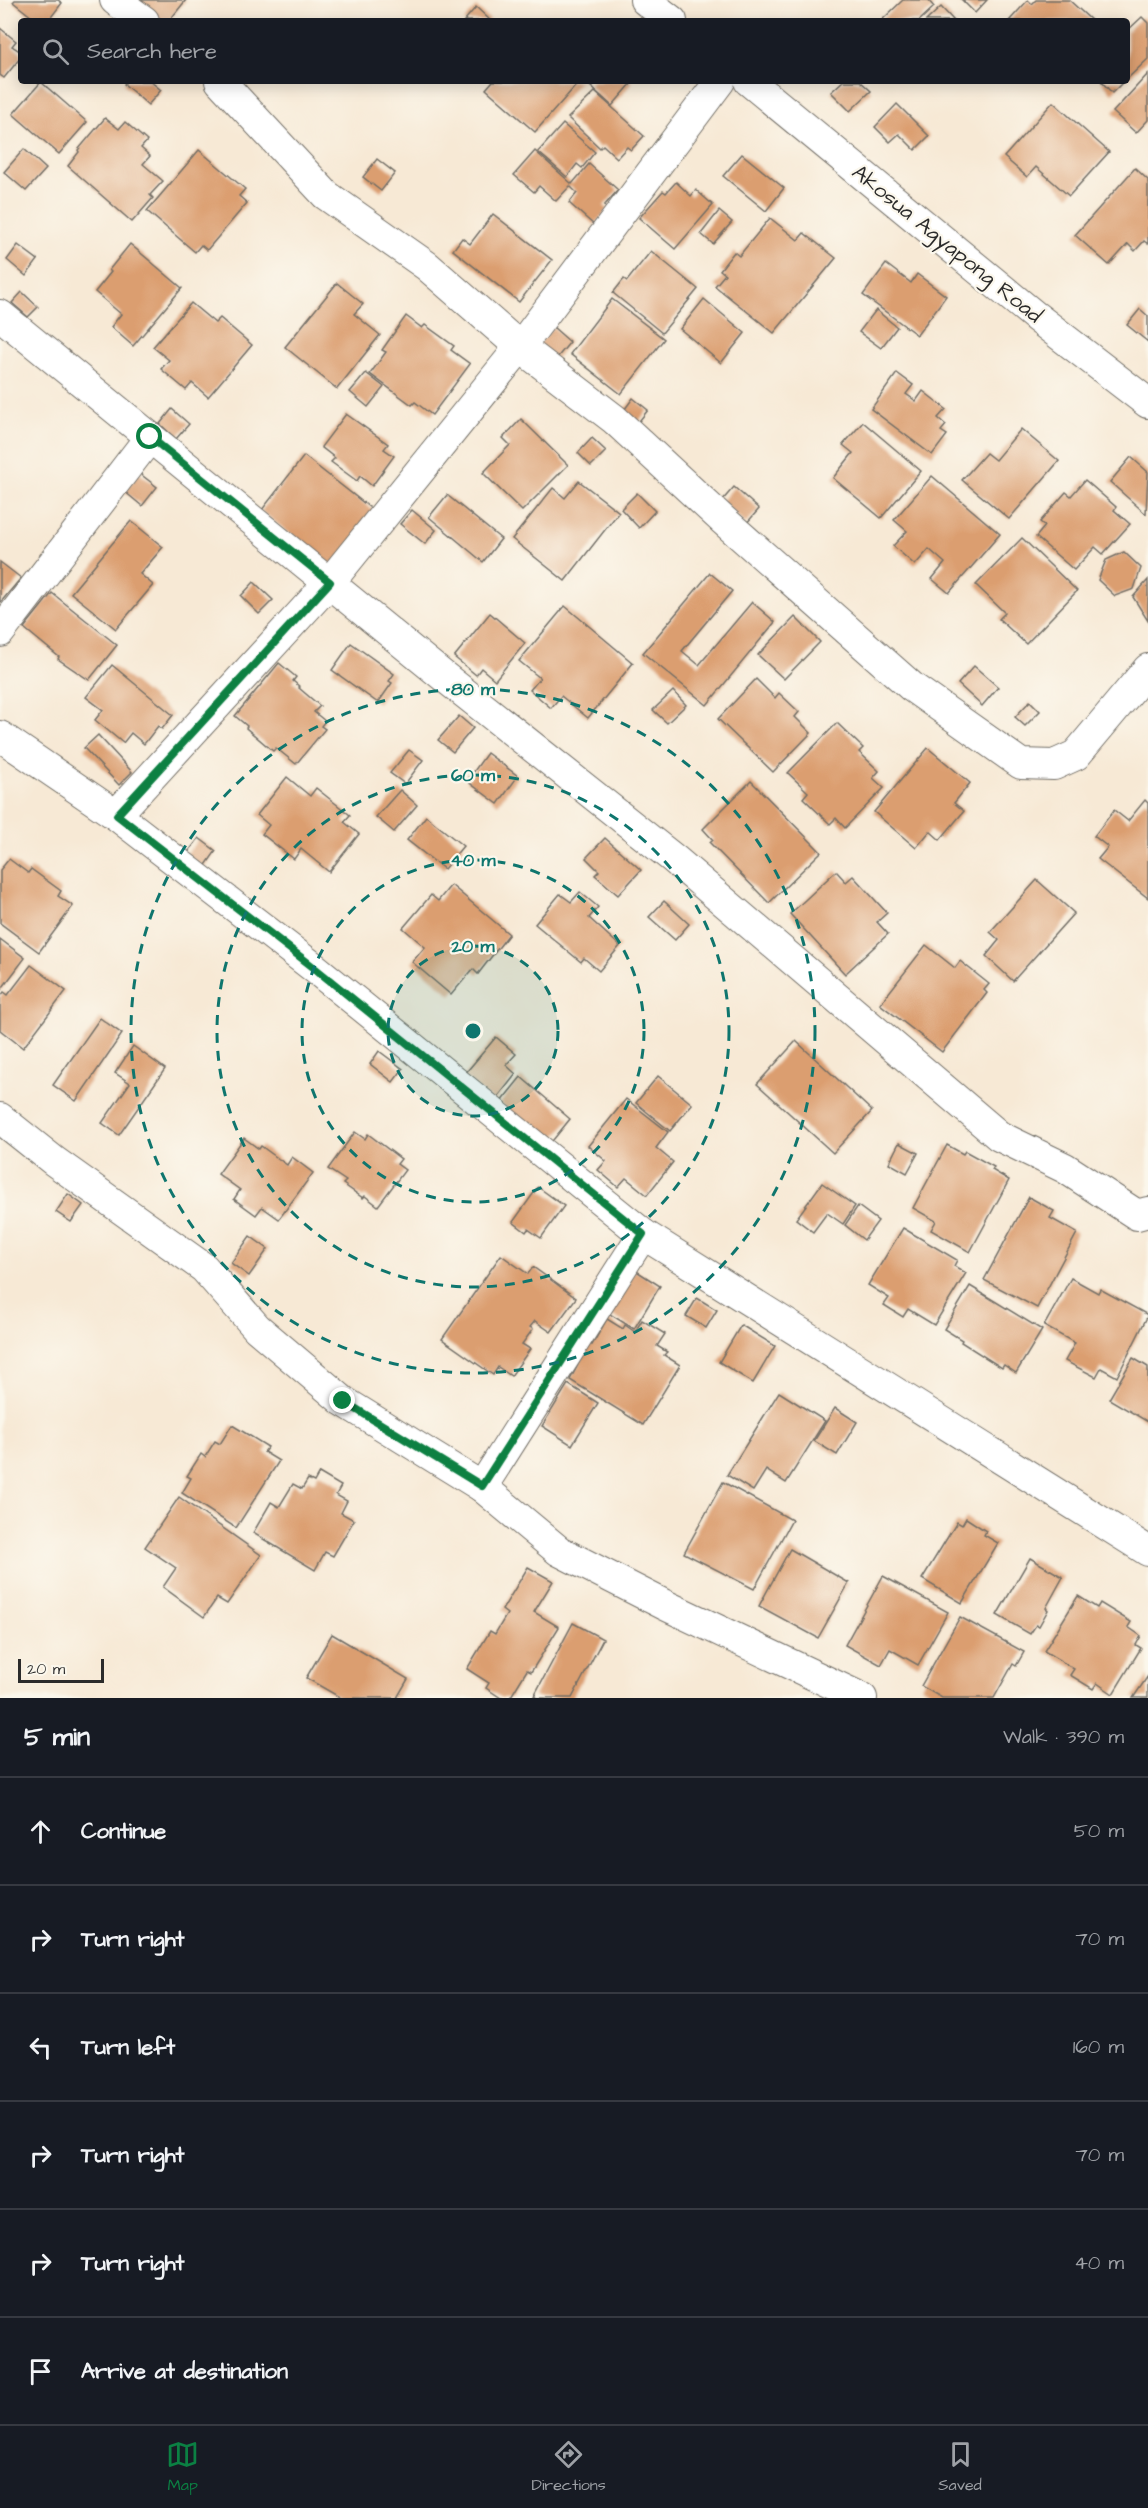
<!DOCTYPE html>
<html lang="en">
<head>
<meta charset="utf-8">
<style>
	:root { --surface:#171b24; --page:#20242c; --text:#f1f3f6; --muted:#9ea1a6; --line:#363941; --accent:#0b8043 }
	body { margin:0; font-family:"Architects Daughter",sans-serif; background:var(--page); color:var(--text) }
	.scale { position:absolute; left:18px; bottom:15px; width:86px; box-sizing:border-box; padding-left:6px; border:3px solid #2b2b2b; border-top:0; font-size:16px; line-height:21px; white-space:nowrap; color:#2b2b2b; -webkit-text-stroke:4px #fbf7ec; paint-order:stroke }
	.stop { position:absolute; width:18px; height:18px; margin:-14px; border:4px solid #0b8043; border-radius:50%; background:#fff }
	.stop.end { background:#0b8043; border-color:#fff; box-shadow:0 2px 6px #0008 }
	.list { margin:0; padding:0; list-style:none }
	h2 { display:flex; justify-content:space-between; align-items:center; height:78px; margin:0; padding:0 24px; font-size:26px }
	h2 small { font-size:20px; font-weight:400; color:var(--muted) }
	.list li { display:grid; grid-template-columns:39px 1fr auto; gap:18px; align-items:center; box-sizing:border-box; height:108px; padding:0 24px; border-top:2px solid var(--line) }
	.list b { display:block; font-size:22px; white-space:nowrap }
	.list em { font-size:20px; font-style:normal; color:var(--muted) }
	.icon { flex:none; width:33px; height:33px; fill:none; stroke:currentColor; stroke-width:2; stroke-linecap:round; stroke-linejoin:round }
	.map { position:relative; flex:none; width:1148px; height:1698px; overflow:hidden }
	.search { position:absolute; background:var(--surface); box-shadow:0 3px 15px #0003; left:18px; right:18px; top:18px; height:66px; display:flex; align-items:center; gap:15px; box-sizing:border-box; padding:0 21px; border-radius:6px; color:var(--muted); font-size:22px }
	.sheet { height:726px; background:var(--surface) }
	nav { display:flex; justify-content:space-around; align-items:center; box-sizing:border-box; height:84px; border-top:2px solid var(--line); background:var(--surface); font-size:16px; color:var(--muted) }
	nav a { display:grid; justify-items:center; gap:3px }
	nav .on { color:var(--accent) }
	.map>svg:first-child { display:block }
</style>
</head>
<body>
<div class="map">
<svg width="1148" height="1698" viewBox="0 0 1148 1698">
	<rect width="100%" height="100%" fill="#fbf7ec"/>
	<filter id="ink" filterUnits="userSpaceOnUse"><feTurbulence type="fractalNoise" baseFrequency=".0167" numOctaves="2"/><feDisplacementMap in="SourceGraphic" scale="12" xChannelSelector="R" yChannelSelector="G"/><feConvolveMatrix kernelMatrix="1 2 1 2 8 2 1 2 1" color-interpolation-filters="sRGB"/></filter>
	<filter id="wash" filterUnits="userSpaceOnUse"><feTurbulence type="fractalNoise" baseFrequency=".008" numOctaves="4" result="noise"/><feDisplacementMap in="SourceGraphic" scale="24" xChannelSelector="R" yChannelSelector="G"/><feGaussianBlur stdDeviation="1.35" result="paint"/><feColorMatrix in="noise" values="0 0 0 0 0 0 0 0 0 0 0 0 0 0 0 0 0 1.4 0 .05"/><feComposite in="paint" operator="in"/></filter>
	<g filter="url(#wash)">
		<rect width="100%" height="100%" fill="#f7e9d5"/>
		<g id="blocks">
			<g fill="#db9e70">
				<polygon points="15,0 58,0 62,3 48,21 37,21 13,2"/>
				<polygon points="138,0 186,0 169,21 163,21"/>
				<polygon points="903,0 928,0 934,7 919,21 883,21 882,20"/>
				<polygon points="962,0 987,0 975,13"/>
				<polygon points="1028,0 1032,4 1036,0 1069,0 1092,21 1009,21"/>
				<polygon points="476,7 491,21 464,21"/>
				<polygon points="941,7 954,21 926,21"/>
				<polygon points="1142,17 1148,23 1148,59 1127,79 1127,31"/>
				<polygon points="0,28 16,41 12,46 21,52 21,57 4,78 0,75"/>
				<polygon points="1148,74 1148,120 1136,133 1113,112"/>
				<polygon points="127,81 150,81 161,90 148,105 124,84"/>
				<polygon points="493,81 580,81 535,132 486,89"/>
				<polygon points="593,81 630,81 632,83 612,106 589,85"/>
				<polygon points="843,81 860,81 871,91 850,111 831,92"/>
				<polygon points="1101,81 1124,81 1112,93"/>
				<polygon points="41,82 87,122 59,154 13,114"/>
				<polygon points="595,92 644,136 631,150 627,147 617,158 603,145 600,148 568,118"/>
				<polygon points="1053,102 1109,152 1069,196 1036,167 1027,177 1004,157"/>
				<polygon points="897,104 929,136 915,150 899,134 890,142 875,127"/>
				<polygon points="105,118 119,129 125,122 147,141 141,148 150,156 143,164 163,181 150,195 153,198 132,222 68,166 79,152 78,150"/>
				<polygon points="563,124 595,152 582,168 577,164 567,177 538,152"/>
				<polygon points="24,149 46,169 26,191 4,172"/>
				<polygon points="199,150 245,189 239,196 247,203 207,250 201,245 195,252 147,211"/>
				<polygon points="535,151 572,184 589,164 618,190 604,206 608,209 594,225 569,203 577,193 570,186 556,201 539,186 534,192 514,175"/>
				<polygon points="742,154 784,188 766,211 723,176"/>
				<polygon points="377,159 395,173 381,191 363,177"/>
				<polygon points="1135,168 1148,180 1148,244 1144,241 1135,251 1128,244 1109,265 1075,235"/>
				<polygon points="676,182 691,196 696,190 713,205 675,249 639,218 663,191 666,193"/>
				<polygon points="719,211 732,222 713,244 701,234"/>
				<polygon points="493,214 552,260 519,302 453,250 462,238 470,244"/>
				<polygon points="770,218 798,240 804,233 836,258 774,333 715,286 725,274 720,270 734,252 739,256"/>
				<polygon points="130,244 182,288 133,346 111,327 121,314 95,292 111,272 109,270"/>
				<polygon points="18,245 38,260 26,276 7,260"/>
				<polygon points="651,251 698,289 662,333 613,293 624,279 627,281"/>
				<polygon points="886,264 911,283 917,274 946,296 917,335 863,295"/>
				<polygon points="337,283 363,304 354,314 380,335 337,389 285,347"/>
				<polygon points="22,292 38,307 28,317 12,303"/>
				<polygon points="612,299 664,339 621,394 570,354"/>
				<polygon points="704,299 745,333 721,363 680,329"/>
				<polygon points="191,303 215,323 220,318 252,345 208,397 192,383 186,390 161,369 169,360 153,347"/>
				<polygon points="1140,309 1148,316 1148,342 1127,325"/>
				<polygon points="876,310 897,327 881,348 859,332"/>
				<polygon points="406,316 422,328 425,325 454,346 451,350 470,364 432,415 415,402 412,405 370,374 386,352 382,350"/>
				<polygon points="553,327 570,342 556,359 538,345"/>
				<polygon points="366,373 384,387 368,407 350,392"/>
				<polygon points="897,373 913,385 906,394 916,401 923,391 946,409 938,418 946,425 941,431 947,435 932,455 871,409"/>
				<polygon points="633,398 648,410 636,425 622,413"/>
				<polygon points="172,409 189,424 176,439 160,424"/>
				<polygon points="346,414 388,444 384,449 394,456 372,486 360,476 357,481 331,462 335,458 321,447"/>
				<polygon points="521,419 568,465 522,511 483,473 510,445 503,438"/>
				<polygon points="863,422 921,471 881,518 833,478 853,453 843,445"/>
				<polygon points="1021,429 1059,461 1009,519 962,480 986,453 995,460"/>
				<polygon points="592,438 606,451 591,466 578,453"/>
				<polygon points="304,456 379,515 336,570 261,511"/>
				<polygon points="1131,457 1148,472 1146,514 1110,482"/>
				<polygon points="139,473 157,487 142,506 124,491"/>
				<polygon points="932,476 1000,534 949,593 932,579 945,563 929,549 915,565 893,546 907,531 894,520"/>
				<polygon points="1085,480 1116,507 1114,510 1130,524 1103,554 1095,547 1074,570 1036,537 1045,526 1040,522 1066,492 1071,496"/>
				<polygon points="579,481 619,512 565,581 512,539 553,488 565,498"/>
				<polygon points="734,487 759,509 746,524 721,502"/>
				<polygon points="637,493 655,511 639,528 621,509"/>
				<polygon points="447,495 501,539 483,562 429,517"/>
				<polygon points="412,510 436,530 425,544 400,524"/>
				<polygon points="131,521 163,547 140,574 153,585 116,629 71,593"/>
				<polygon points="1022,538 1077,591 1026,644 999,619 1005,613 976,585"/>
				<polygon points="1124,552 1141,568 1134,589 1115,596 1098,580 1106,560"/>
				<polygon points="0,562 21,578 0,603"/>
				<polygon points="710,573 732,591 682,651 699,665 752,602 775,622 707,705 643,653"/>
				<polygon points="1148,580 1148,621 1133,597"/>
				<polygon points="254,582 273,600 259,614 241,596"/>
				<polygon points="52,593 117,645 89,680 58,659 59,657 24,628"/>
				<polygon points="565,606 633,663 588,718 561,696 551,708 530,690 540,678 519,661"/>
				<polygon points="490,613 525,643 495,680 481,668 476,675 454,657"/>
				<polygon points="795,617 820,642 784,679 758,655"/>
				<polygon points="351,643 394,674 389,681 392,683 378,703 332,670"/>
				<polygon points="279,663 296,677 293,681 300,687 299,688 320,706 314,712 325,721 321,726 325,729 296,764 276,748 273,751 246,728 247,726 235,716"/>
				<polygon points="112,665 173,715 162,729 158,726 144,744 131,733 123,743 95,720 103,710 86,697"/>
				<polygon points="974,666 998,687 982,706 958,684"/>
				<polygon points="756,679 775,698 779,693 799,712 795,717 811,733 773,772 718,719"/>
				<polygon points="673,691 686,705 667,723 653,710"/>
				<polygon points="1030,701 1040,711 1025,726 1015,717"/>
				<polygon points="459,716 473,728 453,752 438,740"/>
				<polygon points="837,723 863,748 859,752 879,771 873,778 884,788 845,828 836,818 830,824 803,798 808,792 788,773"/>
				<polygon points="98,735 132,772 119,785 84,748"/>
				<polygon points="928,748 970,783 954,803 964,811 940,840 930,831 916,848 874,812"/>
				<polygon points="409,750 423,760 405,784 390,773"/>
				<polygon points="487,753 518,776 498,804 467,781"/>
				<polygon points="287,777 310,796 316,788 350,815 344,822 359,834 329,872 301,849 294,859 262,834 269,825 257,815"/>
				<polygon points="751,781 821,852 769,903 710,843 713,840 703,829"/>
				<polygon points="400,790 417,805 394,832 376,817"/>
				<polygon points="1145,800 1148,803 1148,898 1098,859 1108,847 1094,836 1114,810 1128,821"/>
				<polygon points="426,816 463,846 444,869 407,840"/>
				<polygon points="199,838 216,851 204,868 186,855"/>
				<polygon points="605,838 641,870 618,895 595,875 599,871 586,858"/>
				<polygon points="9,859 28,873 31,869 61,891 58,896 73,906 39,952 0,923 0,870"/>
				<polygon points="836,871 846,882 853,876 887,913 877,922 888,934 845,974 790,914"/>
				<polygon points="1037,880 1074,913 1013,981 986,956 999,940 990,932"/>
				<polygon points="451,885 509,934 478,974 473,969 451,995 412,962 425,947 403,928 431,895 438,901"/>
				<polygon points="580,892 598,907 589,918 620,946 599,971 584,958 581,962 535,924 560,894 571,902"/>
				<polygon points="664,901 689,924 675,940 649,917"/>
				<polygon points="0,939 25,958 0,991"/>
				<polygon points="926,945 955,968 960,961 989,984 984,990 987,993 942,1052 880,1004"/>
				<polygon points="31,965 66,991 23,1048 0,1030 0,997 4,992 8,995"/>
				<polygon points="100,1018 122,1034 76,1101 53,1085"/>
				<polygon points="496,1037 516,1054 506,1065 516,1074 494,1102 463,1076"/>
				<polygon points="796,1041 872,1111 833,1153 757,1084"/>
				<polygon points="133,1046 165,1069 119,1135 102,1123 130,1083 115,1073"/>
				<polygon points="379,1051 403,1069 393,1082 370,1064"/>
				<polygon points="658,1076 692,1104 670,1131 636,1103"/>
				<polygon points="521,1077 570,1119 549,1145 500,1103"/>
				<polygon points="626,1099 668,1132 656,1148 673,1162 647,1195 626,1178 618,1187 598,1170 606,1161 588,1146"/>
				<polygon points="355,1132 365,1139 368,1134 401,1159 397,1164 405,1170 378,1206 365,1196 363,1198 343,1184 346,1181 328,1169"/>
				<polygon points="244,1138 259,1149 261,1146 287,1165 292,1157 313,1173 279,1219 262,1207 256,1215 234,1199 240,1190 218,1174"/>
				<polygon points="899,1143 918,1153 907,1173 889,1163"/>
				<polygon points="947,1145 963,1154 965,1151 994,1167 992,1170 1009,1180 970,1252 931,1230 936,1221 913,1208"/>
				<polygon points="822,1183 855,1206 843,1224 827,1213 813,1232 796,1219"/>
				<polygon points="538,1187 564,1206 541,1238 528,1229 526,1232 513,1222"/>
				<polygon points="68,1194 83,1205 71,1222 56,1212"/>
				<polygon points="1029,1197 1054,1211 1050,1218 1077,1233 1037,1308 984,1280"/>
				<polygon points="858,1206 878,1221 864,1240 845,1225"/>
				<polygon points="903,1228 957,1260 954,1266 966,1273 934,1325 908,1309 903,1317 884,1305 889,1298 868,1285"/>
				<polygon points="250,1236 268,1249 249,1276 231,1263"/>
				<polygon points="501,1255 528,1274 533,1267 576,1298 551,1332 535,1321 530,1327 533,1329 522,1344 530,1349 511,1376 498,1367 493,1375 442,1339"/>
				<polygon points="635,1270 660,1286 634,1329 608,1313"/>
				<polygon points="1071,1278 1098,1293 1100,1289 1148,1315 1117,1377 1101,1368 1096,1377 1065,1361 1075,1343 1044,1326"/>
				<polygon points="970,1286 1042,1330 1016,1373 1004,1365 1002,1368 961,1342 962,1340 944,1329"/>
				<polygon points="697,1298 717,1310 706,1328 686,1316"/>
				<polygon points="607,1319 623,1329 625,1325 635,1332 642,1320 665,1334 657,1346 667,1352 664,1355 680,1365 643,1425 570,1380 589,1344 592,1345"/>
				<polygon points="741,1325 775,1346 753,1383 719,1362"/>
				<polygon points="1133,1358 1148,1367 1148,1422 1109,1399"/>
				<polygon points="568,1384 598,1403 572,1445 542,1426"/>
				<polygon points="779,1392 825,1421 786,1483 766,1470 753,1491 727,1475"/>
				<polygon points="835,1408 857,1422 837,1455 814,1441"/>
				<polygon points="232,1425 268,1447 264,1452 279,1461 236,1528 182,1493 191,1478 187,1476 201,1454 205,1457 215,1441 220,1444"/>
				<polygon points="319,1473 341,1486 336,1495 347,1501 341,1513 354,1520 333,1556 325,1552 315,1570 253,1533 271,1502 279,1507 293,1484 302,1489 308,1479 314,1482"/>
				<polygon points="723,1482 792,1520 754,1589 684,1553"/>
				<polygon points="179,1497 261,1555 227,1604 217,1598 204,1617 163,1587 176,1568 145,1547"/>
				<polygon points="966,1518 986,1531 984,1535 998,1543 962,1603 922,1579 957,1522 962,1525"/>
				<polygon points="790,1549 849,1583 818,1638 759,1606"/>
				<polygon points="1030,1558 1063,1577 1046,1608 1048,1610 1039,1626 1036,1625 1030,1634 997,1615"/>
				<polygon points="528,1567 553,1581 534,1612 559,1627 531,1672 527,1670 510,1698 501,1698 486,1688 489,1683 467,1669 490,1631 495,1634 507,1614 502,1610"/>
				<polygon points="883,1576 948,1612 918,1665 890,1649 881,1665 845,1645"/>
				<polygon points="1078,1596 1097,1608 1100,1603 1131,1622 1128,1627 1141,1636 1136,1645 1141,1648 1113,1694 1097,1683 1093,1689 1070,1675 1074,1669 1044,1651"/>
				<polygon points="960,1617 1024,1652 1016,1666 1013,1664 994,1698 942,1698 921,1686"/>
				<polygon points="573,1623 603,1639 572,1698 537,1698 534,1696"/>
				<polygon points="332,1634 408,1679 397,1698 341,1698 306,1678"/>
				<polygon points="1148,1676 1148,1698 1133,1698"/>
			</g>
		</g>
	</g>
	<g filter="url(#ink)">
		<use href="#blocks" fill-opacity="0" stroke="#726e66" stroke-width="1.5"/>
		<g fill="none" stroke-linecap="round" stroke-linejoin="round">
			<g stroke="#726e66" stroke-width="32">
				<g id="minor">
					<polyline points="115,0 144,21"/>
					<polyline points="645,0 672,21"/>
					<polyline points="220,81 326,195 427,266 520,347 614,419 723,520 912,687 1021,764 1054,765 1076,755 1148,669"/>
					<polyline points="749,81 1035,316 1148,403"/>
					<polyline points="0,315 442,675 674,859 999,1136 1065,1168 1137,1215 1148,1212"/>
					<polyline points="0,632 150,437"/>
					<polyline points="0,736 116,815 312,966 643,1234 1148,1551"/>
					<polyline points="116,815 330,582 520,347 720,81"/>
					<polyline points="0,1118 54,1161 204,1268 257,1328 343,1401 482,1487"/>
					<polyline points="643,1234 482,1487 559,1551 665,1605 862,1698"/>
				</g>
			</g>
			<use href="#minor" stroke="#fff" stroke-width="30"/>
		</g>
	</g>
	<g fill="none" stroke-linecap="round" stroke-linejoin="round" filter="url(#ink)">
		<polyline stroke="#0b8043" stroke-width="8" points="150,437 330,582 117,815 312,966 643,1234 482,1486 343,1401"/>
	</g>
	<circle cx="473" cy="1031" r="85" fill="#0f766e" fill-opacity=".12"/>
	<g fill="none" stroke="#0f766e" stroke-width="3" stroke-dasharray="10 8">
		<circle cx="473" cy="1031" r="85"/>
		<circle cx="473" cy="1031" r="171"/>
		<circle cx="473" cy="1031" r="256"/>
		<circle cx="473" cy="1031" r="342"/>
	</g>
	<g text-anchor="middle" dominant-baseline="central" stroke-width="4.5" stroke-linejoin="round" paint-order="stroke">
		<g font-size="22" fill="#2b2b2b" stroke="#fbf7ec">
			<text transform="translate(947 244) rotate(39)">Akosua Agyapong Road</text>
		</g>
	</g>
	<circle cx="473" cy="1031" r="9" fill="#0f766e" stroke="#fbf7ec" stroke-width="3"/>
	<g font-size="18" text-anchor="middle" font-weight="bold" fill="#0f766e" stroke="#fbf7ec" stroke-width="4.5" stroke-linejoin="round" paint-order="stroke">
		<text x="473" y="695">80 m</text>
		<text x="473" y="781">60 m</text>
		<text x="473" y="866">40 m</text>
		<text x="473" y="952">20 m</text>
	</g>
</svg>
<div class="scale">20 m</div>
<div class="stop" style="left:150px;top:437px"></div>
<div class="stop end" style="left:343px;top:1401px"></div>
<div class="search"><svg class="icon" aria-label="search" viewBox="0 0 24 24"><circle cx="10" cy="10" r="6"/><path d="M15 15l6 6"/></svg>Search here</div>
</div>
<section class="sheet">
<h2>5 min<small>Walk · 390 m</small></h2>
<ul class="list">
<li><svg class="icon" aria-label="ahead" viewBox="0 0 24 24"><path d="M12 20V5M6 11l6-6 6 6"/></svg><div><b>Continue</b></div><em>50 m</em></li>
<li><svg class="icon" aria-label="right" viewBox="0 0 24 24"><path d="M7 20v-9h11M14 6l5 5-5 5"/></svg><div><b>Turn right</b></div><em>70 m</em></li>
<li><svg class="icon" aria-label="left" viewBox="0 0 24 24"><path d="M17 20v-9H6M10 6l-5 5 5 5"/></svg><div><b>Turn left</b></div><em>160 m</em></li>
<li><svg class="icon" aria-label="right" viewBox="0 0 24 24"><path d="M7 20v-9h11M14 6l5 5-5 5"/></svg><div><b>Turn right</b></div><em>70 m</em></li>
<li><svg class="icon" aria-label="right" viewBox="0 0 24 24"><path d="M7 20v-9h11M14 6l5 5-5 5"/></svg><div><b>Turn right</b></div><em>40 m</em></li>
<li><svg class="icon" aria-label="arrive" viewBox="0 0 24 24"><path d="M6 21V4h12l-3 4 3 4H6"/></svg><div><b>Arrive at destination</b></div></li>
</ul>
</section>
<nav>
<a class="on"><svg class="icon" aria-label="map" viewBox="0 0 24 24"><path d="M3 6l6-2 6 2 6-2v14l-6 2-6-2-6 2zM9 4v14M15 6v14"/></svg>Map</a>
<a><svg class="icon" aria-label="directions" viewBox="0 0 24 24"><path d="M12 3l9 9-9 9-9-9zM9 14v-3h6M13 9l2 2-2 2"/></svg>Directions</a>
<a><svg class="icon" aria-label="saved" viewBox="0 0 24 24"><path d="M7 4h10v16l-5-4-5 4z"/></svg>Saved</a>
</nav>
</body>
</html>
